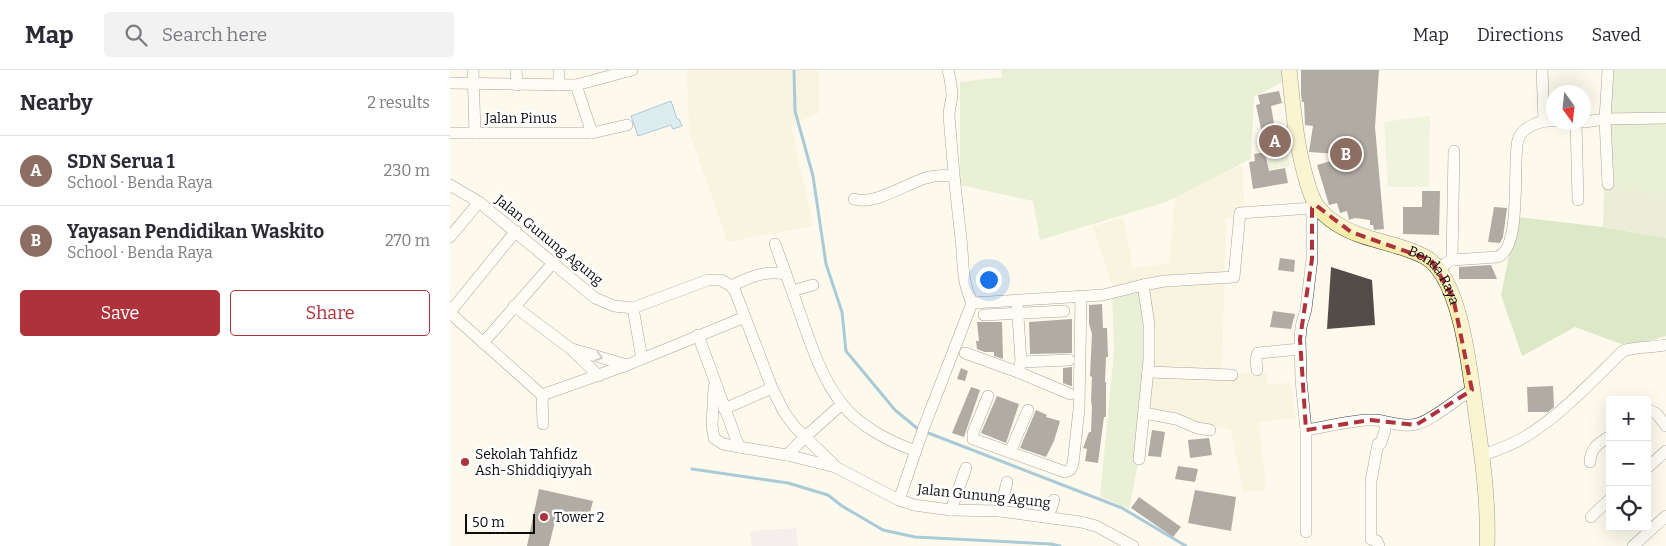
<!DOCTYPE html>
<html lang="en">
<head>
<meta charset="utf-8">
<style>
	:root { --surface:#fff; --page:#f2f2f3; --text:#2b2b33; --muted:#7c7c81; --line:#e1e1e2; --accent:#ae323b }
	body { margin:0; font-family:Bitter,serif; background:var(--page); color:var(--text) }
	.controls { position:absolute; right:15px; bottom:15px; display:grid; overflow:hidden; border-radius:5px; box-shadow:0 5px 20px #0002 }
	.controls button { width:45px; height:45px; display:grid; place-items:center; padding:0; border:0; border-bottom:1px solid var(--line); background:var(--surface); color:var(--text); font:25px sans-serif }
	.compass { position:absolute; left:1096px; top:15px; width:45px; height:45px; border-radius:50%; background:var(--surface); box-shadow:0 5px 20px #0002; rotate:165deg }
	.scale { position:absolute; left:15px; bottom:12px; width:70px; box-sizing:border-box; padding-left:5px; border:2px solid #0c0c0c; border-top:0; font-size:14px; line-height:18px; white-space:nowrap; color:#0c0c0c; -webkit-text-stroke:4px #fff; paint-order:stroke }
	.you { position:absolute; left:538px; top:209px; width:18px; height:18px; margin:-12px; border:4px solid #fff; border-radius:50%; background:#1a73e8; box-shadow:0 0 0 8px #1a73e833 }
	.badge { display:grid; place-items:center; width:32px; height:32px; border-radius:50%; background:var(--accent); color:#fff; font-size:16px; font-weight:700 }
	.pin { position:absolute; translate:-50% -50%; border:2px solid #fff; box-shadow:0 1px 5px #0006 }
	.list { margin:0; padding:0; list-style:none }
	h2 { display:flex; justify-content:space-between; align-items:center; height:65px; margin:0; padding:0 20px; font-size:21px }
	h2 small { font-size:16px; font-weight:400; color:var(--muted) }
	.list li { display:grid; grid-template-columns:32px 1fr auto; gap:15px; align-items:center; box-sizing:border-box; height:70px; padding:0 20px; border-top:1px solid var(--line) }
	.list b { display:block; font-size:19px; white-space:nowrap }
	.list p { margin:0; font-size:16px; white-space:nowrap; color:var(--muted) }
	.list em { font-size:16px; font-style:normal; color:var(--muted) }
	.actions { display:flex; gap:10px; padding:15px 20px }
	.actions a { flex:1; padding:11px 0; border:1px solid var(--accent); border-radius:5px; text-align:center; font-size:18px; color:var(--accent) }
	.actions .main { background:var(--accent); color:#fff }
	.icon { flex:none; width:28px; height:28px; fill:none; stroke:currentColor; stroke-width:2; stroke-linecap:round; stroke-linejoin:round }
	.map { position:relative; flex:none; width:1216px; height:476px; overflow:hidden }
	header { display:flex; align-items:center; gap:30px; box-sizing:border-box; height:70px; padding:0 25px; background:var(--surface); border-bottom:1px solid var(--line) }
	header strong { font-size:24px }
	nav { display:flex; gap:28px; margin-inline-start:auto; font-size:18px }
	.search { width:350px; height:45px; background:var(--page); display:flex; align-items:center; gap:12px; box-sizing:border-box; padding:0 18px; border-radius:5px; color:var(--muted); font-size:19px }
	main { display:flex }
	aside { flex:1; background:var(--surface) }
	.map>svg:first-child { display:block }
</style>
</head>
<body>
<header>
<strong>Map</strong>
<div class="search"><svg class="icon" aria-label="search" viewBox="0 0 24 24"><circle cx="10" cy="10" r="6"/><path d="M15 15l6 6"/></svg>Search here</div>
<nav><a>Map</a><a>Directions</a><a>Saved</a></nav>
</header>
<main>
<aside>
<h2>Nearby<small>2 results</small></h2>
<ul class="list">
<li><span class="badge" style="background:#8d6e63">A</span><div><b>SDN Serua 1</b><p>School · Benda Raya</p></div><em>230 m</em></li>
<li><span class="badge" style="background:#8d6e63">B</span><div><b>Yayasan Pendidikan Waskito</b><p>School · Benda Raya</p></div><em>270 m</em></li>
</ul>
<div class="actions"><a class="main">Save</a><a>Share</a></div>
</aside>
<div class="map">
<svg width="1216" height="476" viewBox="0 0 1216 476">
	<rect width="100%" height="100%" fill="#fdfaed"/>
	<polygon fill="#e9e1ea" points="346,458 348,476 302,476 300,461"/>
	<g fill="#f1edcf">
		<polygon points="237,0 368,0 369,43 341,55 363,156 278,172 239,61"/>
		<polygon points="792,96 795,147 776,148 772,303 816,303 818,314 841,313 846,348 809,352 816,420 793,422 781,360 700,340 704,267 664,218 643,157 673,147 683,198 719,193 726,120"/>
	</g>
	<g fill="#d1e4ba">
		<polygon points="551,0 833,0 834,11 804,27 801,89 716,132 590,170 583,131 510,115 510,12 552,7"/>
		<polygon points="1154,0 1216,0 1216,125 1154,118"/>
		<polygon points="693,215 699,254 689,389 679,439 650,426 664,281 662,222"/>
	</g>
	<polygon fill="#b5d39b" points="1067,147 1153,157 1216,168 1216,266 1203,270 1174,275 1125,257 1072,286 1051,225"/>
	<polygon fill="#d4ddc0" points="1154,118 1216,125 1216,168 1153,157"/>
	<g fill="#e1eccb">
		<polygon points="980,46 979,117 938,117 934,52"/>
		<polygon points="835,70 840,96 819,100 814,74"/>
	</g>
	<polygon fill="#b6dbf0" stroke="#4591bf" points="221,31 227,49 229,49 232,56 223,59 221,55 188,66 181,46"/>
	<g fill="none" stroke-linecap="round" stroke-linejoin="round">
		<g stroke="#4591bf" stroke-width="3">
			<polyline points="344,0 345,41 363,106 376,194 392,242 396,281 445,340 468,359 672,438 736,476"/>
			<polyline points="242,399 338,413 378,425 392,436 433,460 465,467 601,474 610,476"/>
		</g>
	</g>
	<g fill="#534d49">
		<polygon points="851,0 929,0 925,57 934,159 924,160 923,155 920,155 920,150 905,148 899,150 897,141 890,143 887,133 879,135 867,95 902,85 859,82 863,56 855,55 854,32 852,32 851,24"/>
		<polygon points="829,21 832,33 821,36 827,71 814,73 806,35 810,34 808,25"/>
		<polygon points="815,82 819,101 835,98 838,113 803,119 799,92 805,91 804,84"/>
		<polygon points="972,121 990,121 989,165 953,164 953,137 972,137"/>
		<polygon points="1044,137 1057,138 1053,167 1050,173 1038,172"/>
		<polygon points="830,188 845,190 844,202 828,200"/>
		<polygon points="1041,195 1047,209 1009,209 1009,197"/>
		<polygon points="881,197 922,210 925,255 877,259"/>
		<polygon points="652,234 653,258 657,258 658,287 656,287 655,312 656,312 656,347 654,347 648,393 635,391 637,379 633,378 639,362 641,362 642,337 641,330 642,307 640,306 642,264 639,254 639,235"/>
		<polygon points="823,241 845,244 841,259 820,257"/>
		<polygon points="622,249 622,283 580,284 579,252"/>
		<polygon points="527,252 552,252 553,289 544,286 544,282 535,282 527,279 526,271 529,271"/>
		<polygon points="622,297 622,316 621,316 613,313 613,298"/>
		<polygon points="511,298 518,301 515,311 507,309"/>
		<polygon points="1103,316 1104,337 1098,342 1078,342 1077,317"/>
		<polygon points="521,317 530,320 514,367 502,363"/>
		<polygon points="547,326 569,334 556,373 531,363"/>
		<polygon points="586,340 597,345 596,347 610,351 604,371 596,387 570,378"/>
		<polygon points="702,360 715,362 711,387 698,386"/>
		<polygon points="759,368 762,385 740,388 738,370"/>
		<polygon points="728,396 748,399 745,412 725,409"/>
		<polygon points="89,419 143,431 138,450 107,443 99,476 77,476"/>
		<polygon points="745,420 786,427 781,461 738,453"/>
		<polygon points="689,427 731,457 723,467 681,438"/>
	</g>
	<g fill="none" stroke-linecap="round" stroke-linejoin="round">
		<g stroke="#3f3f3f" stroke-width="12">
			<g id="street">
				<polyline points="23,0 25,63"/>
				<polyline points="66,0 67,15"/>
				<polyline points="109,0 109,15"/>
				<polyline points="1092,0 1094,50"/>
				<polyline points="1158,0 1155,49 1158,114"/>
				<polyline points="0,13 126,15 182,0"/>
				<polyline points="126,15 142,63"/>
				<polyline points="1134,52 1155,49 1216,48"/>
				<polyline points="1126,53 1128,130"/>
				<polyline points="0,63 142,63 177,55"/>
				<polyline points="0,115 29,132 145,228 164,236 183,238 258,210 271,210 281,216 285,221 322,318 334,342 345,357 387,398 449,430 464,435 501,440 550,441 631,452 646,456 683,476"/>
				<path d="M404,129c20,7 53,-16 72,-21 9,-3 18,-3 27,-2"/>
				<polyline points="0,167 29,132"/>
				<polyline points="325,174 342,221"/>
				<polyline points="1002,190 1004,81"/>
				<path d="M990,201l6,-8 6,-3 45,-3c26,-7 15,-95 21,-117 4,-14 24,-20 36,-19"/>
				<path d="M363,215l-21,6c14,37 25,81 50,113 17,22 48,38 74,47"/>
				<path d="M281,216c19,-9 34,-16 55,-12"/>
				<polyline points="522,233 653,225 693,215 715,211 784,207 790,143 862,138 867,136"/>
				<polyline points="64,236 121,279 149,306"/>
				<polyline points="183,238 192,289"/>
				<polyline points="0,242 66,161"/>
				<polyline points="0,243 92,325 177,295 295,247"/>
				<polyline points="534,245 614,241"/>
				<polyline points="248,265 289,377 337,385 385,397"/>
				<polyline points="33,273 103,193"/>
				<polyline points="122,279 177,295"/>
				<polyline points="515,283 568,302 571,292 567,231"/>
				<polyline points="571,292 619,290"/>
				<polyline points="807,300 806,289 808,283 850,279"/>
				<polyline points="568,302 620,324"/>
				<polyline points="698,302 782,305"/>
				<polyline points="264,317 262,355 264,368 273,374 289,377"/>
				<polyline points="92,325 93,354"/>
				<polyline points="538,326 523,363 523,369 615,402 620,400 623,394 629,339 631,227"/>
				<polyline points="274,339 322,318"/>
				<polyline points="1197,339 1207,344 1216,356"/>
				<polyline points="694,343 726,349 747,358 760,360"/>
				<path d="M856,360c22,-3 47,-11 69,-10 14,1 28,8 42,4 16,-4 39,-25 55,-34"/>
				<polyline points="560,382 578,340"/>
				<polyline points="337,385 355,367 392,334"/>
				<path d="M1033,385c15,-5 31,-11 45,-20 35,-22 65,-55 95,-84 13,-5 29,-3 43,-6"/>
				<polyline points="689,389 699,290 699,254 693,215"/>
				<path d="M1140,392c1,-15 8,-18 20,-26"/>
				<polyline points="1197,398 1216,381"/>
				<path d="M449,430l25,-73 48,-124c-11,-25 -8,-38 -11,-64 -5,-41 -9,-82 -12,-123 0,-7 2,-13 3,-19 0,-9 -2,-19 -4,-27"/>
				<polyline points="501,440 516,398"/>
				<polyline points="550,441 557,412"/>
				<polyline points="598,447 604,430"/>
				<polyline points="1141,447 1160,429"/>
				<polyline points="856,462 856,360 851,310 850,269 851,257 856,239 862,189 862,138"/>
				<polyline points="929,476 927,471 921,469 921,411 928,374 931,373 935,360 935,352"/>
				<polyline points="1183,476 1216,446"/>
			</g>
		</g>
		<g stroke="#2e2e2e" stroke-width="16">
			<g id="secondary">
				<path id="s1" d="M839,0c4,34 6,67 15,101 3,11 6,25 13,35 10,14 28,24 43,29 19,7 57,14 71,26 28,24 37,96 42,131 7,51 16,102 14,154"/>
			</g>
		</g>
		<use href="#street" stroke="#fff" stroke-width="11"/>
		<use href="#secondary" stroke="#f7edae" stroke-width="15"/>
	</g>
	<defs><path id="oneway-chevron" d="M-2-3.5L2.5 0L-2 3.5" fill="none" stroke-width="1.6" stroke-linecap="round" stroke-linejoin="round" transform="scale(1.25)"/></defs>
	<use stroke="#9e9e9e" href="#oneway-chevron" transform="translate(149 287) rotate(16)"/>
	<path d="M0 0H1216V476H0ZM867,136l34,26 80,28 22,37 19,93 -56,35 -46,-5 -64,10 -6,-91 12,-80v-51z" fill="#fdfaed" fill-opacity=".55" fill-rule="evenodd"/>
	<path fill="none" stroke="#ae323b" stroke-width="4" stroke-dasharray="10 6" stroke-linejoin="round" d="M867,136l34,26 80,28 22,37 19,93 -56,35 -46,-5 -64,10 -6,-91 12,-80v-51z"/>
	<g fill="#ae323b" stroke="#fff" stroke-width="2">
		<circle cx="15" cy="392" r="5"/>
		<circle cx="94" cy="447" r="5"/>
	</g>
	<g text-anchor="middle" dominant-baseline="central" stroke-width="5" stroke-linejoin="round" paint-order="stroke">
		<g font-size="14" fill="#0c0c0c" stroke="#fff">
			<text x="71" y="48">Jalan Pinus</text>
			<text transform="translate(99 170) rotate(39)">Jalan Gunung Agung</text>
			<text stroke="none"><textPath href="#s1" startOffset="281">Benda Raya</textPath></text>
			<text transform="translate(534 426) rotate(6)">Jalan Gunung Agung</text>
		</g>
		<g font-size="14" fill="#0c0c0c" stroke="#fff" text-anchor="start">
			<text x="25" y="384">Sekolah Tahfidz<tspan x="25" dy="16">Ash-Shiddiqiyyah</tspan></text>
			<text x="104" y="447">Tower 2</text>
		</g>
	</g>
</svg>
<div class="controls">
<button>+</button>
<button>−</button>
<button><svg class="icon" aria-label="locate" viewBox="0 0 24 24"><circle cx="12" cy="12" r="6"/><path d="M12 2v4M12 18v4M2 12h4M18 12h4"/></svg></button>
</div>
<svg class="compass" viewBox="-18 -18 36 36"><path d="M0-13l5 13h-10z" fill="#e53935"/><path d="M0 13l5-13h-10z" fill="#7c7c81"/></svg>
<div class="scale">50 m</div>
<div class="you"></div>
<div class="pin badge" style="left:825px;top:71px;background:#8d6e63">A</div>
<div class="pin badge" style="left:896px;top:84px;background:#8d6e63">B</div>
</div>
</main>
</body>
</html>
